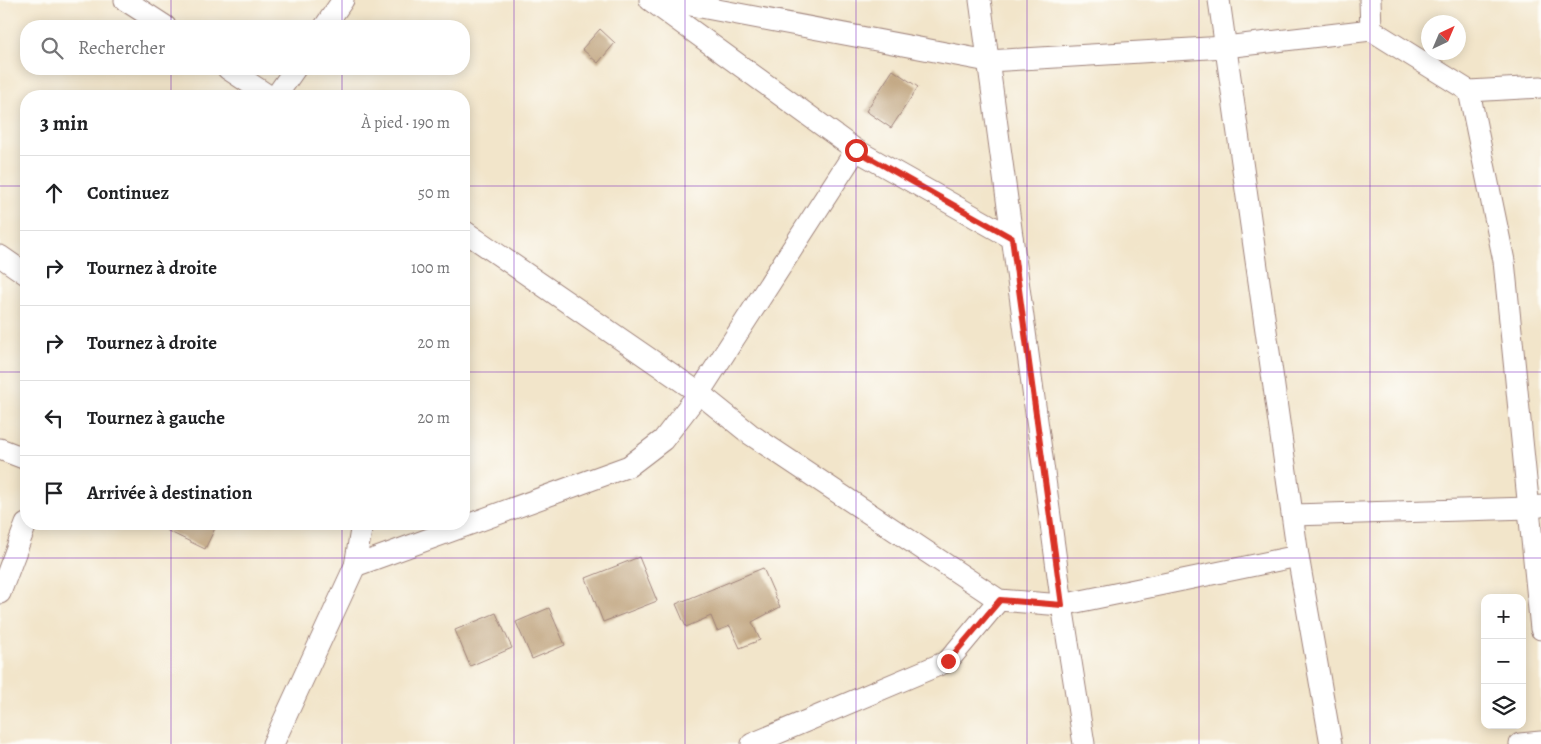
<!DOCTYPE html>
<html lang="fr">
<head>
<meta charset="utf-8">
<style>
	:root { --surface:#fff; --page:#f6f6f6; --text:#202124; --muted:#757577; --line:#e0e0e0 }
	body { margin:0; font-family:Alegreya,serif; background:var(--page); color:var(--text) }
	.controls { position:absolute; right:15px; bottom:15px; display:grid; overflow:hidden; border-radius:10px; box-shadow:0 2px 12px #0003 }
	.controls button { width:45px; height:45px; display:grid; place-items:center; padding:0; border:0; border-bottom:1px solid var(--line); background:var(--surface); color:var(--text); font:25px sans-serif }
	.compass { position:absolute; left:1421px; top:15px; width:45px; height:45px; border-radius:50%; background:var(--surface); box-shadow:0 2px 12px #0003; rotate:44deg }
	.stop { position:absolute; width:15px; height:15px; margin:-11px; border:4px solid #d93025; border-radius:50%; background:#fff }
	.stop.end { background:#d93025; border-color:#fff; box-shadow:0 1px 5px #0008 }
	.list { margin:0; padding:0; list-style:none }
	h2 { display:flex; justify-content:space-between; align-items:center; height:65px; margin:0; padding:0 20px; font-size:21px }
	h2 small { font-size:16px; font-weight:400; color:var(--muted) }
	.list li { display:grid; grid-template-columns:32px 1fr auto; gap:15px; align-items:center; box-sizing:border-box; height:75px; padding:0 20px; border-top:1px solid var(--line) }
	.list b { display:block; font-size:19px; white-space:nowrap }
	.list em { font-size:16px; font-style:normal; color:var(--muted) }
	.icon { flex:none; width:28px; height:28px; fill:none; stroke:currentColor; stroke-width:2; stroke-linecap:round; stroke-linejoin:round }
	.map { position:relative; flex:none; width:1541px; height:744px; overflow:hidden }
	.search { position:absolute; background:var(--surface); box-shadow:0 2px 12px #0003; left:20px; top:20px; width:450px; height:55px; display:flex; align-items:center; gap:12px; box-sizing:border-box; padding:0 18px; border-radius:20px; color:var(--muted); font-size:19px }
	.panel { position:absolute; background:var(--surface); box-shadow:0 2px 12px #0003; left:20px; top:90px; width:450px; height:440px; border-radius:20px }
	.map>svg:first-child { display:block }
</style>
</head>
<body>
<div class="map">
<svg width="1541" height="744" viewBox="0 0 1541 744">
	<rect width="100%" height="100%" fill="#fdfcf7"/>
	<filter id="ink" filterUnits="userSpaceOnUse"><feTurbulence type="fractalNoise" baseFrequency=".02" numOctaves="2"/><feDisplacementMap in="SourceGraphic" scale="10" xChannelSelector="R" yChannelSelector="G"/><feConvolveMatrix kernelMatrix="1 2 1 2 8 2 1 2 1" color-interpolation-filters="sRGB"/></filter>
	<filter id="wash" filterUnits="userSpaceOnUse"><feTurbulence type="fractalNoise" baseFrequency=".0096" numOctaves="4" result="noise"/><feDisplacementMap in="SourceGraphic" scale="20" xChannelSelector="R" yChannelSelector="G"/><feGaussianBlur stdDeviation="1.12" result="paint"/><feColorMatrix in="noise" values="0 0 0 0 0 0 0 0 0 0 0 0 0 0 0 0 0 1.4 0 .05"/><feComposite in="paint" operator="in"/></filter>
	<g filter="url(#wash)">
		<rect width="100%" height="100%" fill="#f2e5ca"/>
		<g id="blocks">
			<g fill="#bfa37d">
				<polygon points="600,29 615,43 598,63 582,49"/>
				<polygon points="893,70 918,87 891,128 866,111"/>
				<polygon points="170,524 217,524 205,549 166,530"/>
				<polygon points="639,557 657,601 603,622 586,578"/>
				<polygon points="763,568 780,607 752,622 760,640 740,648 730,626 717,631 711,616 686,627 676,604"/>
				<polygon points="549,608 565,645 532,659 516,622"/>
				<polygon points="496,613 512,648 470,666 455,630"/>
			</g>
		</g>
	</g>
	<g filter="url(#ink)">
		<use href="#blocks" fill-opacity="0" stroke="#9e827a" stroke-width="1"/>
		<g fill="none" stroke-linecap="round" stroke-linejoin="round">
			<g stroke="#9e827a" stroke-width="23">
				<g id="street">
					<polyline points="125,0 165,26"/>
					<polyline points="650,0 856,150 1012,238"/>
					<polyline points="664,0 988,61 1225,47 1371,30 1469,91 1541,87"/>
					<polyline points="980,0 1062,605 1084,744"/>
					<polyline points="1219,0 1298,556 1331,744"/>
					<polyline points="1370,0 1371,30"/>
					<polyline points="325,26 343,0"/>
					<polyline points="228,69 269,96"/>
					<polyline points="1469,91 1504,261 1541,629"/>
					<polyline points="276,96 295,69"/>
					<polyline points="464,231 699,393 750,434 999,600 1062,605 1298,556"/>
					<polyline points="0,256 26,274"/>
					<polyline points="0,449 26,459"/>
					<polyline points="1293,515 1529,508 1541,506"/>
					<polyline points="355,566 629,466 663,440 699,393 856,150"/>
					<polyline points="0,593 26,524"/>
					<polyline points="273,744 355,566 362,524"/>
					<polyline points="752,744 948,661 999,600"/>
					<polyline points="1520,744 1541,742"/>
				</g>
			</g>
			<use href="#street" stroke="#fff" stroke-width="21"/>
		</g>
	</g>
	<g fill="none" stroke-linecap="round" stroke-linejoin="round" filter="url(#ink)">
		<polyline stroke="#d93025" stroke-width="6" points="856,150 1012,238 1062,605 1000,600 948,661"/>
	</g>
	<path fill="none" stroke="#7b2cbf" stroke-width="1" stroke-opacity="0.55" d="M171,0v26M342,0v26M514,0v744M685,0v744M856,0v744M1027,0v744M1199,0v744M1370,0v744M171,69v27M342,69v27M0,186h26M464,186h1077M0,372h26M464,372h1077M171,524v220M342,524v220M0,558h1541"/>
</svg>
<div class="controls">
<button>+</button>
<button>−</button>
<button><svg class="icon" aria-label="layers" viewBox="0 0 24 24"><path d="M12 4l9 5-9 5-9-5zM3 14l9 5 9-5"/></svg></button>
</div>
<svg class="compass" viewBox="-18 -18 36 36"><path d="M0-13l5 13h-10z" fill="#e53935"/><path d="M0 13l5-13h-10z" fill="#757577"/></svg>
<div class="stop" style="left:856px;top:150px"></div>
<div class="stop end" style="left:948px;top:661px"></div>
<div class="search"><svg class="icon" aria-label="search" viewBox="0 0 24 24"><circle cx="10" cy="10" r="6"/><path d="M15 15l6 6"/></svg>Rechercher</div>
<section class="panel">
<h2>3 min<small>À pied · 190 m</small></h2>
<ul class="list">
<li><svg class="icon" aria-label="ahead" viewBox="0 0 24 24"><path d="M12 20V5M6 11l6-6 6 6"/></svg><div><b>Continuez</b></div><em>50 m</em></li>
<li><svg class="icon" aria-label="right" viewBox="0 0 24 24"><path d="M7 20v-9h11M14 6l5 5-5 5"/></svg><div><b>Tournez à droite</b></div><em>100 m</em></li>
<li><svg class="icon" aria-label="right" viewBox="0 0 24 24"><path d="M7 20v-9h11M14 6l5 5-5 5"/></svg><div><b>Tournez à droite</b></div><em>20 m</em></li>
<li><svg class="icon" aria-label="left" viewBox="0 0 24 24"><path d="M17 20v-9H6M10 6l-5 5 5 5"/></svg><div><b>Tournez à gauche</b></div><em>20 m</em></li>
<li><svg class="icon" aria-label="arrive" viewBox="0 0 24 24"><path d="M6 21V4h12l-3 4 3 4H6"/></svg><div><b>Arrivée à destination</b></div></li>
</ul>
</section>
</div>
</body>
</html>
